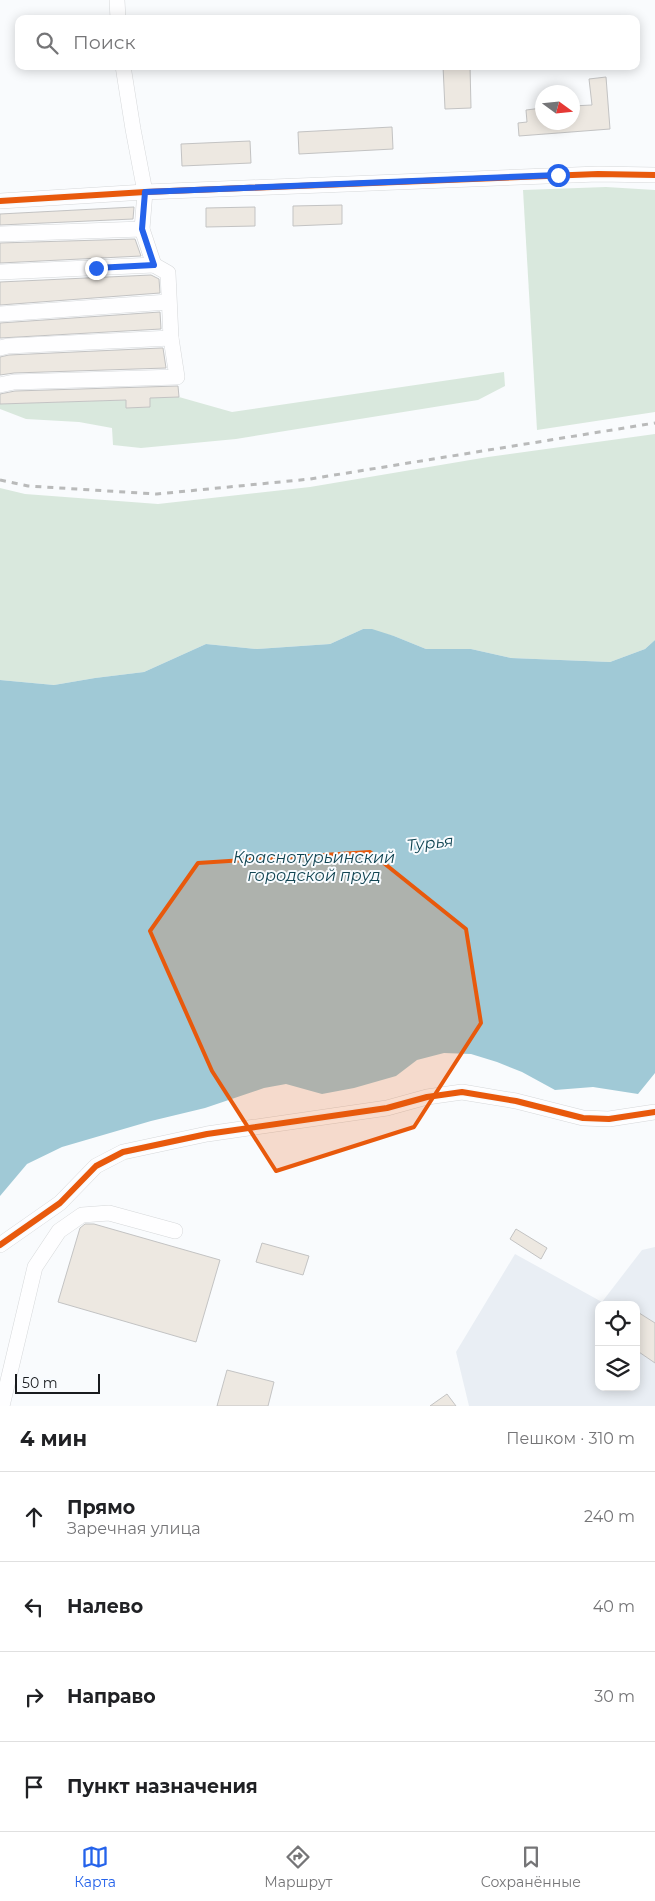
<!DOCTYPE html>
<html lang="ru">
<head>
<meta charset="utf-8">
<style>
	:root { --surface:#fff; --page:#f2f2f2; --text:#202124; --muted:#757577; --line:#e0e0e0; --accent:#2563eb }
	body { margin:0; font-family:Montserrat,sans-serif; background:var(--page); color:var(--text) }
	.controls { position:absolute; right:15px; bottom:15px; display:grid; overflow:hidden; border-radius:10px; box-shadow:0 2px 12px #0003 }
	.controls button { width:45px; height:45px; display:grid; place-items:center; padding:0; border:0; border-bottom:1px solid var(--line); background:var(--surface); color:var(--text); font:25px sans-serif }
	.compass { position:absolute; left:535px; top:85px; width:45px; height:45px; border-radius:50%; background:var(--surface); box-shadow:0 2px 12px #0003; rotate:105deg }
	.scale { position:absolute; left:15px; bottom:12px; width:85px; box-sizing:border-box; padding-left:5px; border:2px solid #191b1e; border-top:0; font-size:14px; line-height:18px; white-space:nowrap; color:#191b1e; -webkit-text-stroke:4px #f8fbfe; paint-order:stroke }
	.stop { position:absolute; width:15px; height:15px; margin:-11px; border:4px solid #2563eb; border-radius:50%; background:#fff }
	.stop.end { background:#2563eb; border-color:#fff; box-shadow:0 1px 5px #0008 }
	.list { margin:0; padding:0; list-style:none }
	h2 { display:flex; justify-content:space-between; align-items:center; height:65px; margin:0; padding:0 20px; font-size:21px }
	h2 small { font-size:16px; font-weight:400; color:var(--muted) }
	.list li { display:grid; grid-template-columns:32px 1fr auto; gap:15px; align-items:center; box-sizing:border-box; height:90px; padding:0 20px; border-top:1px solid var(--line) }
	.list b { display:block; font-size:19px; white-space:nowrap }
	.list p { margin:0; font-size:16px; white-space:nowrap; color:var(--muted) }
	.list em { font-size:16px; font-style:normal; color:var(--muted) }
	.icon { flex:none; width:28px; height:28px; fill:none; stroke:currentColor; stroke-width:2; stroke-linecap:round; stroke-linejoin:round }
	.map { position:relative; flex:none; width:655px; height:1406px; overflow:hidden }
	.search { position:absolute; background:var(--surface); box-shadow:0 2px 12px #0003; left:15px; right:15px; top:15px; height:55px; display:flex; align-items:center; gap:12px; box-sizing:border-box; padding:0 18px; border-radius:10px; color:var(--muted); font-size:19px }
	.sheet { height:425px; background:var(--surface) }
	nav { display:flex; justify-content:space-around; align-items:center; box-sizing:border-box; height:70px; border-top:1px solid var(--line); background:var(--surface); font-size:14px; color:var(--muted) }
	nav a { display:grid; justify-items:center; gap:2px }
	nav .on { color:var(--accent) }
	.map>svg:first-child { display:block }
</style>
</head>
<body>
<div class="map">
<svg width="655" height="1406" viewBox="0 0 655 1406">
	<rect width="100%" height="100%" fill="#f9fbfd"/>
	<path fill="#e9eef4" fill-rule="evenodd" d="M655,1247v159h-186l-13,-54 59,-98 87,48 40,-52zM599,1305h37v82h-37z"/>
	<g fill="#d9e8dd">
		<polygon points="606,187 655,190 655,412 537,430 523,190"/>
		<polygon points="504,372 505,386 478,400 236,439 141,448 113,445 112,428 79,422 26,419 0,409 0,404 126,400 126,408 150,407 150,398 179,397 232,412"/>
		<polygon points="655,434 655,640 645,649 610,662 511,658 471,649 426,649 394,636 363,629 330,644 257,649 206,644 144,672 95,678 54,685 0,680 0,488 25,494 158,504 310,487 488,457"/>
	</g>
	<polygon fill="#a0c9d6" points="363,629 372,629 394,636 426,649 471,649 511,658 610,662 645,649 655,640 655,1073 638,1094 593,1087 555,1090 522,1072 497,1062 471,1054 444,1053 417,1060 396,1076 354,1088 322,1094 286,1084 264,1088 205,1108 151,1121 62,1147 27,1164 0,1196 0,680 54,685 95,678 144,672 206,644 257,649 330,644"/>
	<g fill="#ede8e1" stroke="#c3c3c3">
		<polygon points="443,66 470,66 471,108 445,109"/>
		<polygon points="606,77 610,129 519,136 518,123 527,122 526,110 542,108 542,122 572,122 572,106 592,105 589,79"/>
		<polygon points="392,127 393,149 299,154 298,132"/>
		<polygon points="250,141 251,163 182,166 181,144"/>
		<polygon points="342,205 342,224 293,226 293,206"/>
		<polygon points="134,207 133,219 0,225 0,214"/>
		<polygon points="255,207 255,226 206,227 206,208"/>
		<polygon points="135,239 141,256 0,263 0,243"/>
		<polygon points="151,275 159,279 160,293 0,305 0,282"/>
		<polygon points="160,312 161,329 0,338 0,323"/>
		<polygon points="161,348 163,348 166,368 14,373 0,375 0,357 9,355"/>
		<polygon points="178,386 179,397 150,398 150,407 126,408 126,400 0,404 0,394 15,391"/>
		<polygon points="85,1224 94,1224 220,1260 196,1342 58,1302 80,1228"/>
		<polygon points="516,1229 547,1248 541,1259 510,1239"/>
		<polygon points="262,1243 309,1256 303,1275 256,1262"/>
		<polygon points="636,1311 655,1323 655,1363 636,1350"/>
		<polygon points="227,1370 274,1382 268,1406 217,1406"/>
		<polygon points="447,1394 456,1406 430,1406"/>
	</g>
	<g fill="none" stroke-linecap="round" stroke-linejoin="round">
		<g stroke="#d6d8da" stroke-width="16">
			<g id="minor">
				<polyline points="117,0 118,19"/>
				<polyline points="0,201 145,192 598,174 655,175"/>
				<polyline points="0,234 142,229"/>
				<polyline points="0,272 154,265"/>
				<polyline points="0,314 168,302"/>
				<polyline points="0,348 8,346 171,338"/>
				<polyline points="0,385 14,382 177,377 171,338 168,273 154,265 142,229 145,192 133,129 123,66"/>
				<polyline points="0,1245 60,1203 96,1166 123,1152 207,1134 387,1108 427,1097 462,1092 516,1101 583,1118 609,1119 655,1112"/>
				<polyline points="2,1406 35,1267 59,1231 82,1215 109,1213 175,1231"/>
			</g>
		</g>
		<use href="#minor" stroke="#fefeff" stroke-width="15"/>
		<polyline stroke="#b9baba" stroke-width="3" stroke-dasharray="6 6" stroke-linecap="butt" points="0,480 28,486 157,494 310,479 655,423"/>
		<g stroke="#f8fbfe" stroke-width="9">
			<g id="cycleway">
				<polyline points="0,201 145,192 598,174 655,175"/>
				<polyline points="0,1245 60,1203 96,1166 123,1152 207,1134 387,1108 427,1097 462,1092 516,1101 583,1118 609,1119 655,1112"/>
			</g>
		</g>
		<use href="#cycleway" stroke="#e8590c" stroke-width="6"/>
	</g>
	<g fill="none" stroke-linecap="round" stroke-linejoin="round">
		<polyline stroke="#2563eb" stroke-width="6" points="96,268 154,265 142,229 145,192 558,175"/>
	</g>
	<path fill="#e8590c" fill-opacity="0.2" stroke="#e8590c" stroke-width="4" stroke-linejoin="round" d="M370,852l96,77 15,94 -67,104 -138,44 -64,-100 -62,-140 48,-68z"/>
	<g text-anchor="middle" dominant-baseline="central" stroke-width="4" stroke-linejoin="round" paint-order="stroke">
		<g font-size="16" font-style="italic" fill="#104452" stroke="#f8fbfe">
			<text transform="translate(430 843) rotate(-6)">Турья</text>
			<text x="314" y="857">Краснотурьинский<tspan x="314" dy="18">городской пруд</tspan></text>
		</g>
	</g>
</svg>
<div class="controls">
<button><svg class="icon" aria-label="locate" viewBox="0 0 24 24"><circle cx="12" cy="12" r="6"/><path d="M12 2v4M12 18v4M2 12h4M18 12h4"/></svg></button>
<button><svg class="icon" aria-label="layers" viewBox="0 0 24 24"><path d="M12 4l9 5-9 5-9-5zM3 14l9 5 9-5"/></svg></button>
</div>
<svg class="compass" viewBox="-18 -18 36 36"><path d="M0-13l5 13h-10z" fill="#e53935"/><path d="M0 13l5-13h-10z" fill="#757577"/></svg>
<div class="scale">50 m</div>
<div class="stop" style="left:558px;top:175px"></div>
<div class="stop end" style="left:96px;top:268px"></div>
<div class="search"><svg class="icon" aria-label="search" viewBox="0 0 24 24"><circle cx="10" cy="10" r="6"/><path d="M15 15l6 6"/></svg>Поиск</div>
</div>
<section class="sheet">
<h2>4 мин<small>Пешком · 310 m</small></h2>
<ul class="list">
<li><svg class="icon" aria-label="ahead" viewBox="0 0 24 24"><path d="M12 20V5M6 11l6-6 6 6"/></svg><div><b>Прямо</b><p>Заречная улица</p></div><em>240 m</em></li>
<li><svg class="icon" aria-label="left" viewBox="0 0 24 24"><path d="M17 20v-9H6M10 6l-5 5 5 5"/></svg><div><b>Налево</b></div><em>40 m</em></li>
<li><svg class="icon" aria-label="right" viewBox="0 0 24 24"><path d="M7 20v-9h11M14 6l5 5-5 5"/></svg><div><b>Направо</b></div><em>30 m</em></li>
<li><svg class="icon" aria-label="arrive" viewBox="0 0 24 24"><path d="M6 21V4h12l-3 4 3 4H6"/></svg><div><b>Пункт назначения</b></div></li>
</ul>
</section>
<nav>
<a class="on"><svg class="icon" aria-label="map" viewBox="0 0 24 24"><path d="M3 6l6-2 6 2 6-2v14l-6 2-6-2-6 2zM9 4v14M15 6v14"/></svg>Карта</a>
<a><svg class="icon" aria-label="directions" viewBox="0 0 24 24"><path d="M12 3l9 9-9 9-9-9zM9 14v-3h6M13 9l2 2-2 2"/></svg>Маршрут</a>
<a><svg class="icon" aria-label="saved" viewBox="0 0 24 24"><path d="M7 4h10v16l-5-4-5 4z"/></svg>Сохранённые</a>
</nav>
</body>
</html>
